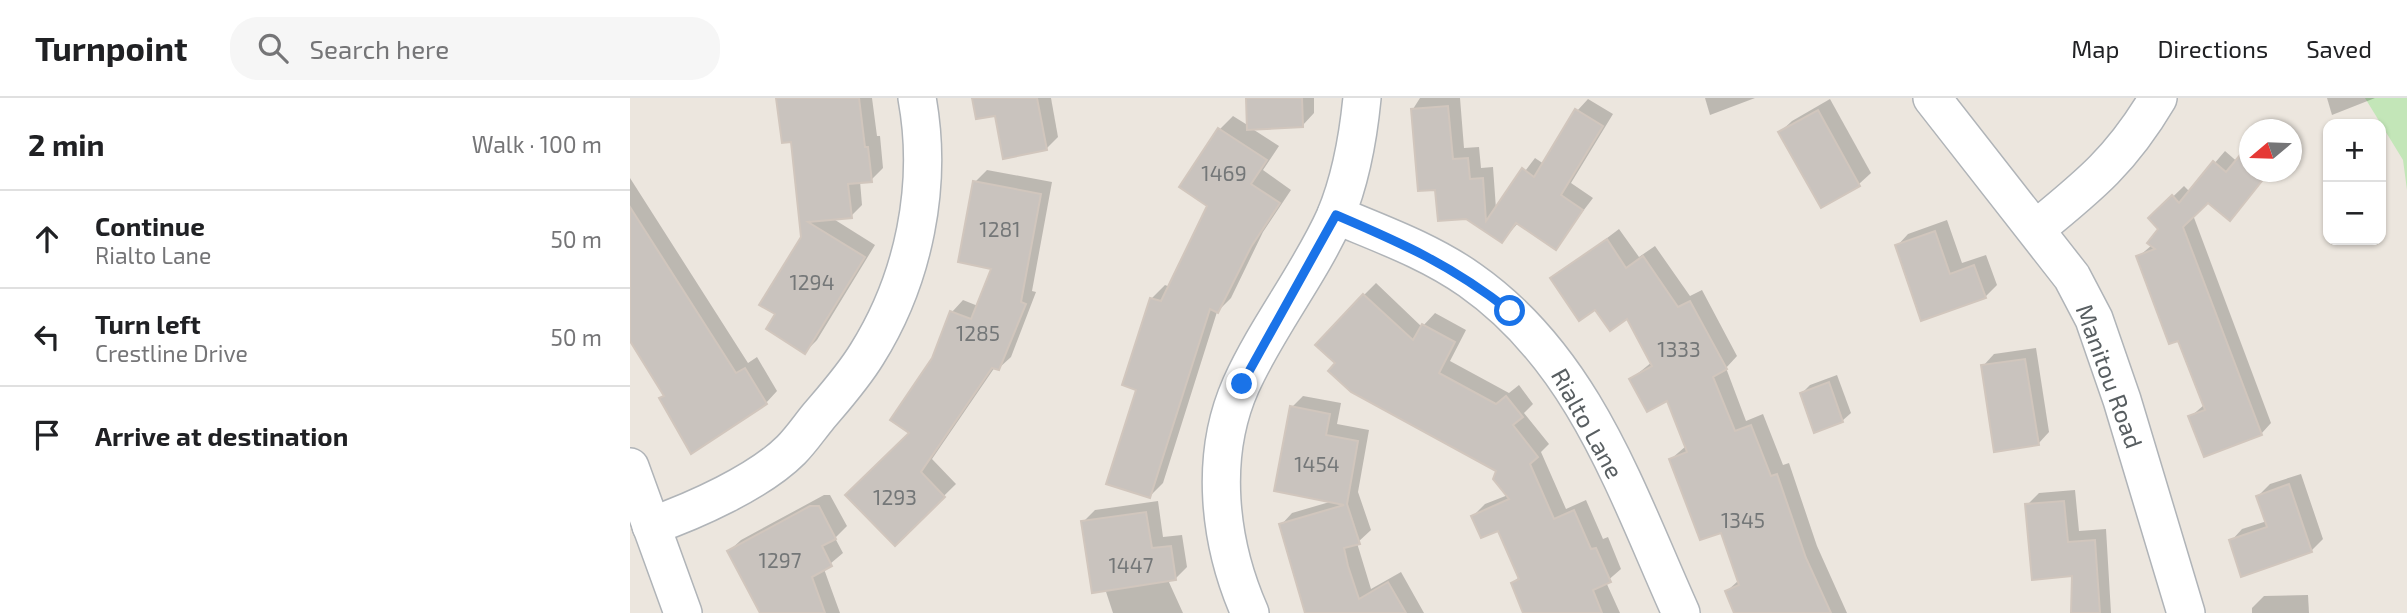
<!DOCTYPE html>
<html lang="en">
<head>
<meta charset="utf-8">
<style>
	:root { --surface:#fff; --page:#f6f6f6; --text:#202124; --muted:#757577; --line:#e0e0e0 }
	body { margin:0; font-family:"Exo 2",sans-serif; background:var(--page); color:var(--text) }
	.controls { position:absolute; right:21px; top:21px; display:grid; overflow:hidden; border-radius:14px; box-shadow:0 2px 5px #0004 }
	.controls button { width:63px; height:63px; display:grid; place-items:center; padding:0; border:0; border-bottom:2px solid var(--line); background:var(--surface); color:var(--text); font:35px sans-serif }
	.compass { position:absolute; left:1609px; top:21px; width:63px; height:63px; border-radius:50%; background:var(--surface); box-shadow:0 2px 5px #0004; rotate:251deg }
	.stop { position:absolute; width:21px; height:21px; margin:-16px; border:5px solid #1a73e8; border-radius:50%; background:#fff }
	.stop.end { background:#1a73e8; border-color:#fff; box-shadow:0 2px 7px #0008 }
	.list { margin:0; padding:0; list-style:none }
	h2 { display:flex; justify-content:space-between; align-items:center; height:91px; margin:0; padding:0 28px; font-size:30px }
	h2 small { font-size:23px; font-weight:400; color:var(--muted) }
	.list li { display:grid; grid-template-columns:46px 1fr auto; gap:21px; align-items:center; box-sizing:border-box; height:98px; padding:0 28px; border-top:2px solid var(--line) }
	.list b { display:block; font-size:26px; white-space:nowrap }
	.list p { margin:0; font-size:23px; white-space:nowrap; color:var(--muted) }
	.list em { font-size:23px; font-style:normal; color:var(--muted) }
	.icon { flex:none; width:38px; height:38px; fill:none; stroke:currentColor; stroke-width:2; stroke-linecap:round; stroke-linejoin:round }
	.map { position:relative; flex:none; width:1777px; height:515px; overflow:hidden }
	header { display:flex; align-items:center; gap:42px; box-sizing:border-box; height:98px; padding:0 35px; background:var(--surface); border-bottom:2px solid var(--line) }
	header strong { font-size:33px }
	nav { display:flex; gap:38px; margin-inline-start:auto; font-size:24px }
	.search { width:490px; height:63px; background:var(--page); display:flex; align-items:center; gap:18px; box-sizing:border-box; padding:0 24px; border-radius:28px; color:var(--muted); font-size:26px }
	main { display:flex }
	aside { flex:1; background:var(--surface) }
	.map>svg:first-child { display:block }
</style>
</head>
<body>
<header>
<strong>Turnpoint</strong>
<div class="search"><svg class="icon" aria-label="search" viewBox="0 0 24 24"><circle cx="10" cy="10" r="6"/><path d="M15 15l6 6"/></svg>Search here</div>
<nav><a>Map</a><a>Directions</a><a>Saved</a></nav>
</header>
<main>
<aside>
<h2>2 min<small>Walk · 100 m</small></h2>
<ul class="list">
<li><svg class="icon" aria-label="ahead" viewBox="0 0 24 24"><path d="M12 20V5M6 11l6-6 6 6"/></svg><div><b>Continue</b><p>Rialto Lane</p></div><em>50 m</em></li>
<li><svg class="icon" aria-label="left" viewBox="0 0 24 24"><path d="M17 20v-9H6M10 6l-5 5 5 5"/></svg><div><b>Turn left</b><p>Crestline Drive</p></div><em>50 m</em></li>
<li><svg class="icon" aria-label="arrive" viewBox="0 0 24 24"><path d="M6 21V4h12l-3 4 3 4H6"/></svg><div><b>Arrive at destination</b></div></li>
</ul>
</aside>
<div class="map">
<svg width="1777" height="515" viewBox="0 0 1777 515">
	<rect width="100%" height="100%" fill="#ece6de"/>
	<polygon fill="#c3e6b8" points="1735,0 1777,0 1777,92 1773,62"/>
	<g fill="#0003">
		<polygon points="148,0 242,0 247,38 250,38 253,70 241,82 230,83 232,107 221,118 202,120 245,147 187,242 175,254 147,215 173,140 163,42"/>
		<polygon points="344,0 421,0 428,39 416,51"/>
		<polygon points="617,0 684,0 684,15 673,27 621,30 649,48 633,72 661,92 633,134 601,200 587,214 533,385 520,398 508,291 522,200 535,187 540,189 580,107 551,88 590,31 603,18 619,28"/>
		<polygon points="790,0 830,0 834,50 849,49 851,70 863,69 866,111 905,60 914,66 947,13 958,1 983,16 941,85 963,100 925,150 889,124 872,143 807,90 783,11"/>
		<polygon points="1075,0 1125,0 1080,17"/>
		<polygon points="1697,0 1745,0 1702,17"/>
		<polygon points="1200,1 1241,75 1229,86 1192,107 1150,34 1162,23"/>
		<polygon points="1595,53 1619,74 1639,74 1600,120 1578,103 1563,117 1641,325 1631,336 1560,319 1574,307 1549,240 1508,159 1522,147 1531,131 1521,120 1554,88 1560,94"/>
		<polygon points="357,72 422,84 402,193 406,194 381,259 369,270 365,269 302,361 326,386 265,446 303,261 322,214 333,202 348,208 364,169 345,84"/>
		<polygon points="0,80 118,265 127,259 147,293 136,305 31,301 35,297 0,239"/>
		<polygon points="1317,122 1332,165 1356,157 1367,187 1355,199 1267,148 1278,136"/>
		<polygon points="989,131 1009,159 1025,148 1060,198 1072,192 1107,258 1096,270 1116,323 1133,316 1153,367 1159,365 1187,448 1217,515 1106,515 1097,493 1109,482 1092,432 1041,361 1056,348 1038,301 1001,281 1022,264 998,218 966,209 923,181"/>
		<polygon points="746,185 792,229 805,215 836,232 820,263 879,295 889,287 903,306 894,315 919,346 911,354 936,411 956,402 973,441 978,439 991,471 976,484 990,515 895,515 883,485 890,478 869,430 843,418 855,406 878,397 868,372 708,265 734,197"/>
		<polygon points="1406,250 1419,334 1408,346 1353,268 1364,256"/>
		<polygon points="1207,277 1221,315 1212,323 1172,295 1180,287"/>
		<polygon points="673,298 711,305 707,326 739,332 728,394 741,432 727,445 741,491 771,474 794,515 679,515 651,427 662,415 703,403 662,309"/>
		<polygon points="1671,376 1693,441 1681,453 1601,443 1612,431 1637,423 1628,398 1640,386"/>
		<polygon points="1445,392 1449,433 1476,431 1481,515 1443,515 1444,477 1397,407 1409,395"/>
		<polygon points="194,397 200,397 217,428 205,440 213,455 194,471 210,515 132,515 99,453 111,442"/>
		<polygon points="528,403 533,439 552,437 557,469 545,481 538,482 553,515 483,515 453,424 465,412"/>
		<polygon points="1678,497 1679,515 1622,515 1622,510 1634,498"/>
	</g>
	<g fill="#c9c3be" stroke="#d1c6bd" stroke-width="2">
		<polygon points="146,0 229,0 235,49 238,49 242,84 218,86 222,120 178,124 235,159 175,256 136,231 145,216 129,207 171,139 161,44 152,45"/>
		<polygon points="342,0 407,0 417,52 373,61 365,18 346,21"/>
		<polygon points="616,0 672,0 673,29 617,32"/>
		<polygon points="818,8 823,61 838,60 840,81 853,80 856,123 892,70 904,79 945,11 973,28 931,97 953,112 926,152 886,125 872,145 836,121 808,123 805,92 788,93 781,11"/>
		<polygon points="1188,12 1230,88 1191,110 1148,34"/>
		<polygon points="588,30 637,62 621,86 650,105 621,149 588,215 580,211 520,400 476,386 506,292 492,287 520,200 531,203 577,108 549,89"/>
		<polygon points="1620,45 1620,74 1639,74 1600,123 1578,105 1553,129 1632,337 1574,359 1558,318 1575,312 1548,243 1539,246 1506,158 1525,151 1517,145 1528,131 1518,120 1542,97 1549,105 1583,63 1596,74"/>
		<polygon points="343,83 411,96 391,204 396,206 369,272 362,270 291,374 315,399 265,448 215,397 279,335 260,322 302,260 320,213 341,221 361,171 328,164"/>
		<polygon points="0,109 106,275 115,270 137,306 61,356 29,300 34,298 0,243"/>
		<polygon points="1305,133 1320,176 1344,167 1356,200 1291,223 1265,147"/>
		<polygon points="977,141 996,170 1013,158 1048,209 1060,203 1097,271 1083,279 1105,333 1121,327 1141,378 1147,376 1176,460 1201,515 1104,515 1095,493 1109,487 1091,435 1070,442 1039,361 1057,354 1037,303 1017,314 999,281 1022,268 997,221 980,233 965,212 949,223 920,180"/>
		<polygon points="733,196 783,242 792,226 825,244 809,275 866,306 876,298 893,319 883,327 908,359 900,366 924,421 944,412 961,451 966,450 981,484 963,492 972,515 893,515 881,485 889,481 868,433 851,440 841,418 879,401 863,381 866,373 721,294 698,273 705,265 685,247"/>
		<polygon points="1395,261 1409,347 1364,354 1351,267"/>
		<polygon points="1199,284 1213,324 1184,335 1170,295"/>
		<polygon points="660,308 700,316 696,337 728,343 717,406 730,446 714,450 718,468 729,501 758,484 776,515 675,515 649,426 714,407 644,393"/>
		<polygon points="1659,386 1682,454 1611,479 1599,442 1637,429 1626,398"/>
		<polygon points="1434,403 1438,444 1465,442 1470,515 1441,515 1442,478 1402,482 1395,406"/>
		<polygon points="180,408 189,408 206,441 192,448 202,468 182,479 195,515 130,515 97,453"/>
		<polygon points="516,414 522,450 541,448 546,482 462,495 451,423"/>
	</g>
	<g fill="none" stroke-linecap="round" stroke-linejoin="round">
		<g stroke="#b0b4b8" stroke-width="40">
			<g id="minor">
				<polyline points="1302,0 1442,179 1464,221 1492,302 1556,515"/>
				<path d="M706,117c45,19 93,36 134,65 114,80 156,211 211,333"/>
				<path d="M1406,131c54,-44 86,-70 122,-131"/>
				<polyline points="0,369 53,515"/>
				<path d="M21,428c43,-15 108,-44 140,-76 10,-10 18,-22 27,-33 17,-20 35,-40 49,-63 47,-75 66,-169 50,-256"/>
				<path d="M620,515c-31,-70 -41,-156 -9,-228 26,-58 68,-110 94,-168 16,-38 23,-78 27,-119"/>
			</g>
		</g>
		<use href="#minor" stroke="#fff" stroke-width="37"/>
	</g>
	<g fill="none" stroke-linecap="round" stroke-linejoin="round">
		<path stroke="#1a73e8" stroke-width="9" d="M612,286l94,-169c68,29 115,50 174,96"/>
	</g>
	<g text-anchor="middle" dominant-baseline="central" stroke-width="5" stroke-linejoin="round" paint-order="stroke">
		<g font-size="21" fill="#747778">
			<text x="594" y="74">1469</text>
			<text x="370" y="130">1281</text>
			<text x="182" y="183">1294</text>
			<text x="348" y="234">1285</text>
			<text x="1049" y="250">1333</text>
			<text x="687" y="365">1454</text>
			<text x="265" y="398">1293</text>
			<text x="1113" y="421">1345</text>
			<text x="150" y="461">1297</text>
			<text x="501" y="466">1447</text>
		</g>
		<g font-size="24" fill="#585e61" stroke="#fff">
			<text transform="translate(1480 278) rotate(70)">Manitou Road</text>
			<text transform="translate(958 325) rotate(61)">Rialto Lane</text>
		</g>
	</g>
</svg>
<div class="controls">
<button>+</button>
<button>−</button>
</div>
<svg class="compass" viewBox="-18 -18 36 36"><path d="M0-13l5 13h-10z" fill="#e53935"/><path d="M0 13l5-13h-10z" fill="#757577"/></svg>
<div class="stop" style="left:880px;top:213px"></div>
<div class="stop end" style="left:612px;top:286px"></div>
</div>
</main>
</body>
</html>
